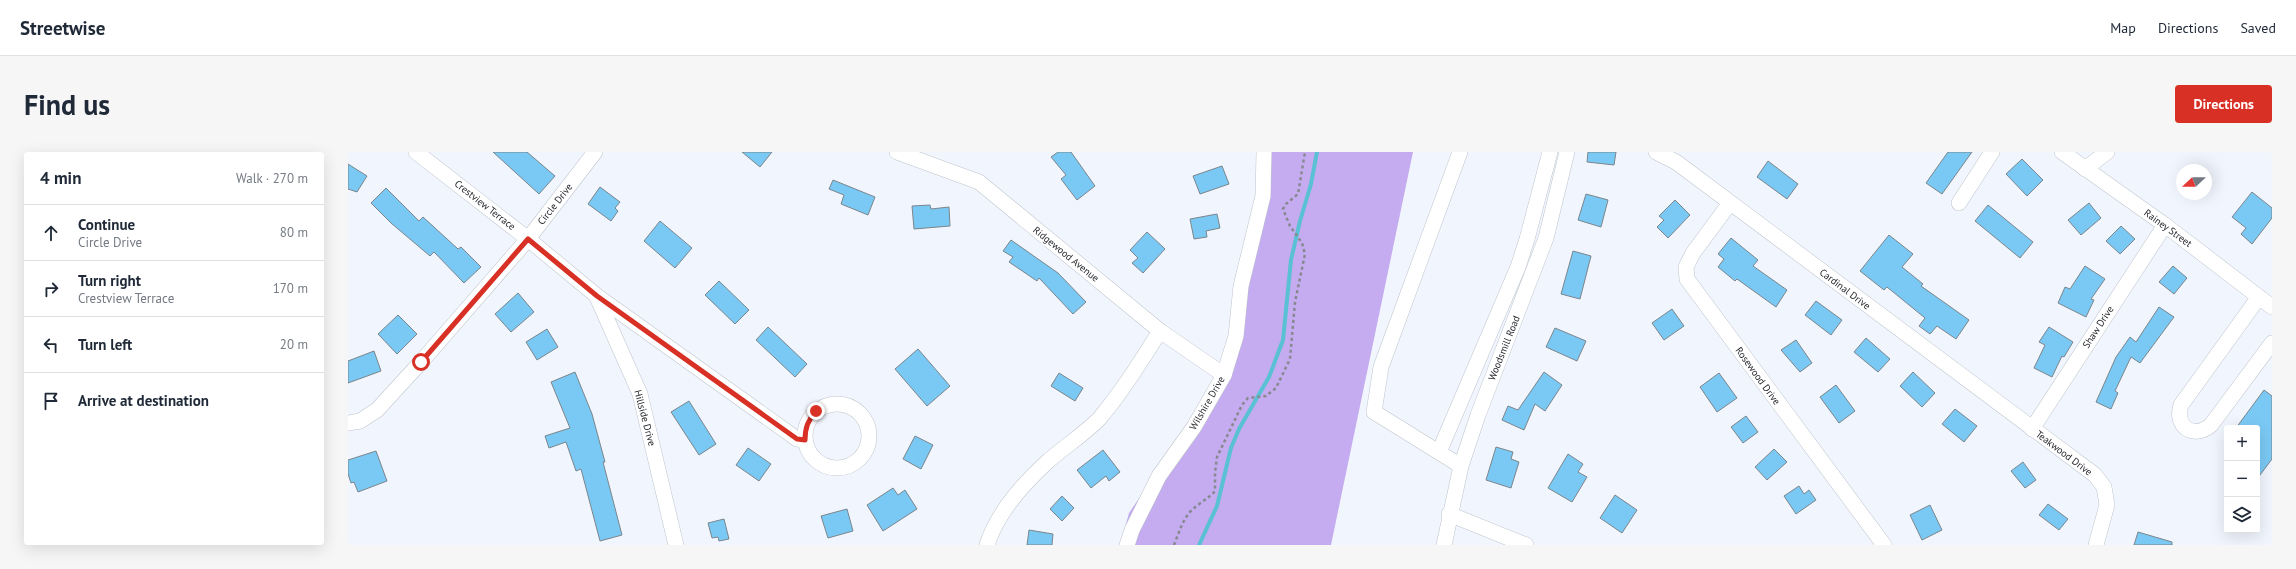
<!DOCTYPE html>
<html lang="en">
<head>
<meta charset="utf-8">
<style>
	:root { --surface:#fff; --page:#f6f6f7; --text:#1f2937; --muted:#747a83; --line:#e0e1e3; --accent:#d93025 }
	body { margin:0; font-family:"PT Sans",sans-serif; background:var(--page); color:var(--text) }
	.controls { position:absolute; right:12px; bottom:12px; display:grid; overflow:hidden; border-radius:4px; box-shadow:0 4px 16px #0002 }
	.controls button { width:36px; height:36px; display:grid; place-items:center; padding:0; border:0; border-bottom:1px solid var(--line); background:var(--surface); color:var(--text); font:20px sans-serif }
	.compass { position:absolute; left:1828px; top:12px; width:36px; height:36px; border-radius:50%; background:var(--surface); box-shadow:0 4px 16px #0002; rotate:248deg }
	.stop { position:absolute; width:12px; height:12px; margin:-9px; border:3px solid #d93025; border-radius:50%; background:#fff }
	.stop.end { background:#d93025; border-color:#fff; box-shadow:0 1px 4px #0008 }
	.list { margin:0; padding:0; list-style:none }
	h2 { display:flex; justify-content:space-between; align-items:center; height:52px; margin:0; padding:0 16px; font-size:17px }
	h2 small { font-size:13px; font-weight:400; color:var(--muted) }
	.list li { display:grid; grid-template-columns:26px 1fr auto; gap:12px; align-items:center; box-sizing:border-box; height:56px; padding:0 16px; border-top:1px solid var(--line) }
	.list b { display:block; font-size:15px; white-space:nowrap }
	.list p { margin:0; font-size:13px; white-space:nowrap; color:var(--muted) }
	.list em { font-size:13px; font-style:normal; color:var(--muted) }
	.icon { flex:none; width:22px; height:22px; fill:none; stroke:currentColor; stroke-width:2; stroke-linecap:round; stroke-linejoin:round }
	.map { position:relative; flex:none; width:1924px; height:393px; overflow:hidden; border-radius:4px }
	header { display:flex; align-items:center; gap:24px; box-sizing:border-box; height:56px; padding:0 20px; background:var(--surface); border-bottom:1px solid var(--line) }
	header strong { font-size:19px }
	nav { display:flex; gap:22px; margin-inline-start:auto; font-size:14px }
	.intro { display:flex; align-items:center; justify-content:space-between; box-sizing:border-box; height:96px; padding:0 24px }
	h1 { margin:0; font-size:28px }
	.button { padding:10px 18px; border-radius:4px; background:var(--accent); color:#fff; font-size:14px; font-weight:700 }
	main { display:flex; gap:24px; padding:0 24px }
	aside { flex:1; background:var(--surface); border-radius:4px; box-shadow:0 4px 16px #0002 }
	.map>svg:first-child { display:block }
</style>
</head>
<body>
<header>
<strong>Streetwise</strong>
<nav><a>Map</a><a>Directions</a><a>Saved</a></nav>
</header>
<div class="intro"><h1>Find us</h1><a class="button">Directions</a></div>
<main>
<aside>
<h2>4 min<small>Walk · 270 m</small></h2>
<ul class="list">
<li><svg class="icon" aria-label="ahead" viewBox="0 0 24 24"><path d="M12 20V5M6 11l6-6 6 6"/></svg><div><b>Continue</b><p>Circle Drive</p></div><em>80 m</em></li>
<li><svg class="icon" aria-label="right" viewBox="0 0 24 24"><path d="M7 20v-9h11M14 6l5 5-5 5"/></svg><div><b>Turn right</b><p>Crestview Terrace</p></div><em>170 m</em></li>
<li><svg class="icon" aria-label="left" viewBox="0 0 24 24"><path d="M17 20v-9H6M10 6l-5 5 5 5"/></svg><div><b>Turn left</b></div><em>20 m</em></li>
<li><svg class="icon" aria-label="arrive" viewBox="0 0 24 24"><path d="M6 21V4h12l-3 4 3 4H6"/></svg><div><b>Arrive at destination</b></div></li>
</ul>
</aside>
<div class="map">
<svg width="1924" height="393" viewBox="0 0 1924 393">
	<rect width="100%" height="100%" fill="#f1f6fe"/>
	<polygon fill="#c5abef" points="916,0 1065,0 983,393 772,393 781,361 870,230 898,129"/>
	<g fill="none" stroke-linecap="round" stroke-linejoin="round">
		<polyline stroke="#59c1d3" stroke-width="4" points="851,393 869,354 883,296 891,277 921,225 935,188 943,108 952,69 963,32 969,0"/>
	</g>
	<g fill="#7ac9f4" stroke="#7b858b">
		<polygon points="145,0 179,0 207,24 191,42"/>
		<polygon points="394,0 424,0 412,15"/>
		<polygon points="710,0 723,0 747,34 729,48 713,27 718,23 703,5"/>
		<polygon points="1240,0 1268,0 1266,13 1239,10"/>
		<polygon points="1600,0 1624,0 1594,42 1578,31"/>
		<polygon points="1674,7 1695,28 1679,44 1658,22"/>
		<polygon points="1420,9 1450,32 1439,47 1409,25"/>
		<polygon points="0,12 19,24 9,40 0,37"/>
		<polygon points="874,14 881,32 852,42 845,24"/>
		<polygon points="485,28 527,45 520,63 493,52 496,43 481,37"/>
		<polygon points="252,35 272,50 267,56 270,59 263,69 240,52"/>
		<polygon points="38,36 71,69 75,65 110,97 113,95 133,115 116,131 86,100 82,104 43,71 23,51"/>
		<polygon points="1904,40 1924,56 1924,66 1904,92 1893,82 1898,76 1884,65"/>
		<polygon points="1238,42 1260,48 1253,75 1230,68"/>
		<polygon points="1327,48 1342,63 1320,86 1309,75 1316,68 1311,64"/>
		<polygon points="1741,51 1753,66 1733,83 1720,68"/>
		<polygon points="582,53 583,57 601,55 602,74 566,77 564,54"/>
		<polygon points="1640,53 1685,90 1672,106 1627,69"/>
		<polygon points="869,62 872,76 858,79 859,85 846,87 842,67"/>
		<polygon points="312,69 344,96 327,116 296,89"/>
		<polygon points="1773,74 1787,87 1772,102 1758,89"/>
		<polygon points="799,80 817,97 795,121 784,111 790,106 782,98"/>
		<polygon points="1541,83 1565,102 1554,115 1575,132 1573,134 1621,168 1608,187 1589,174 1582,182 1571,174 1577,166 1539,135 1536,138 1512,119"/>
		<polygon points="1383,86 1410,108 1405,114 1439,138 1428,155 1389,127 1387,129 1370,115 1376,107 1370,102"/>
		<polygon points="663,88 710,121 738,150 725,162 691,126 689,129 661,110 665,105 655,99"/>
		<polygon points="1225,99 1243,104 1232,147 1213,142"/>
		<polygon points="1737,114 1757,127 1743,147 1746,148 1738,165 1710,151 1717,135 1722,137"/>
		<polygon points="1825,114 1839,126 1826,142 1811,130"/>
		<polygon points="371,129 401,158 387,172 357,143"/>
		<polygon points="170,141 186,160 163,180 147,162"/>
		<polygon points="1468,149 1494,168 1483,183 1457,163"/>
		<polygon points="1811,155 1826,165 1792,211 1783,205 1767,239 1770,241 1763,257 1748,250 1768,205 1782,185 1788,190"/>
		<polygon points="1324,157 1336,174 1316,188 1304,171"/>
		<polygon points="50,163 69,182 49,202 30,182"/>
		<polygon points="420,175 459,212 447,225 408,188"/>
		<polygon points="1701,175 1725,190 1716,205 1714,204 1704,225 1686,216 1697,193 1691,190"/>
		<polygon points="1207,176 1238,189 1229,209 1198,195"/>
		<polygon points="199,177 210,195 189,208 178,190"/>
		<polygon points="1518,186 1542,207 1530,220 1506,200"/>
		<polygon points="1448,188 1464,211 1452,220 1433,198"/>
		<polygon points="570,197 602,234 579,254 547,217"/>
		<polygon points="26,199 33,219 0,231 0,209"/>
		<polygon points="227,220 244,262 257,310 255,310 274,383 252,389 233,317 228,319 218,290 201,296 197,284 222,276 203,230"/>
		<polygon points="1196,220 1214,233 1197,259 1187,252 1176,278 1154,268 1160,254 1170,258"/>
		<polygon points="1565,220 1587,241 1574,255 1552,234"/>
		<polygon points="711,221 735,236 727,249 703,234"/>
		<polygon points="1371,221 1389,246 1369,260 1352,235"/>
		<polygon points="1488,233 1507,259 1491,271 1472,245"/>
		<polygon points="1916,238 1924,244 1924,307 1909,327 1909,276 1888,276"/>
		<polygon points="341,249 368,292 351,303 323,260"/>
		<polygon points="1607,257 1629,274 1616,290 1594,272"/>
		<polygon points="1398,264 1410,280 1395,291 1383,275"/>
		<polygon points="567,284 585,293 573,317 555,307"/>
		<polygon points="1148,295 1165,300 1163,307 1171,310 1163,336 1138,328"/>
		<polygon points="400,296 423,312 411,329 388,313"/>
		<polygon points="1426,297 1439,310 1419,328 1407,315"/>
		<polygon points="755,298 772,320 761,329 758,324 743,336 729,318"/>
		<polygon points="28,299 39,329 10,340 6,330 3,331 0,322 0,308"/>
		<polygon points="1220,302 1235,312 1230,320 1239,325 1224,350 1200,336"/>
		<polygon points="1675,310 1688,328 1677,336 1663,319"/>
		<polygon points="1451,334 1456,342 1461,338 1468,348 1448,362 1436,344"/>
		<polygon points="545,336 550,343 557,338 569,357 535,379 519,353"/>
		<polygon points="1267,343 1289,358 1274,381 1252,366"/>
		<polygon points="714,344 726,356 714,369 702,357"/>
		<polygon points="1700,352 1720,367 1711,378 1691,363"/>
		<polygon points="1582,353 1594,378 1574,388 1562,363"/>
		<polygon points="499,357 505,379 480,386 473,364"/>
		<polygon points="376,367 381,387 371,389 370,385 364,386 360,371"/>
		<polygon points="681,378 705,382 704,393 679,393"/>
		<polygon points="1790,380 1824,390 1824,393 1786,393"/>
	</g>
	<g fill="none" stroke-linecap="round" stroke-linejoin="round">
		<g stroke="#bec4cd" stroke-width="16">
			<g id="minor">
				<polyline points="68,0 180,87 249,144 449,287 457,288"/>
				<polyline points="549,0 631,30 812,179 876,223"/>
				<polyline points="1112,0 1033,215 1026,260 1113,314"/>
				<polyline points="1308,0 1328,10 1747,323 1756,335 1759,353 1748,393"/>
				<polyline points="1714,0 1817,73 1924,155"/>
				<polyline points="1737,17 1759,0"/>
				<polyline points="1382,51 1345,101 1338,115 1339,127 1536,393"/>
				<polyline points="1611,51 1644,0"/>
				<polyline points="249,145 292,242 328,393"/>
				<path d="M1911,145l-78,108c-7,21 12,35 30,20l61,-82"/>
				<circle cx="489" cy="284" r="32"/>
				<polyline points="0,271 12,269 29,258 73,210 180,87 247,0"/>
				<polyline points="1684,277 1817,73"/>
				<polyline points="1091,300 1170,115 1179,87 1202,0"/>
				<polyline points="1101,362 1178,393"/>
				<path d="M639,393c10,-32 36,-61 60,-83 17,-15 36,-27 52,-43 23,-27 42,-58 61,-88"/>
				<polyline points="779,393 784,378 811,324 846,275 876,223 888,184 893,134 915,44 916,0"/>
				<polyline points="1096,393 1113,314 1130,263 1198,86 1219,0"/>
			</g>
		</g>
		<path stroke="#86898f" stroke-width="2.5" stroke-dasharray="3 3" stroke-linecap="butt" d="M826,393c6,-15 10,-31 24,-40 6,-5 12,-8 17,-14v-18l2,-16 25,-52 6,-7 18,-2 10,-8 14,-29 5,-57 10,-48 -3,-11 -12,-17 -7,-17 3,-5 12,-10 7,-42"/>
		<use href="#minor" stroke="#fff" stroke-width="15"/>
	</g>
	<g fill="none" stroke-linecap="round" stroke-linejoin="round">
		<path stroke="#d93025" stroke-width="5" d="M73,210l107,-123 69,57 200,143 8,1c0,-12 3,-20 11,-29"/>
	</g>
	<g text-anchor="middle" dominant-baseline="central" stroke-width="3.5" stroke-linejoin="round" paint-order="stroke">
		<g font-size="10" fill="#26282c" stroke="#fff">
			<text transform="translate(207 52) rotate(-52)">Circle Drive</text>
			<text transform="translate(137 53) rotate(38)">Crestview Terrace</text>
			<text transform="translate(1820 76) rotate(36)">Rainey Street</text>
			<text transform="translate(718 102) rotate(39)">Ridgewood Avenue</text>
			<text transform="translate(1497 137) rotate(37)">Cardinal Drive</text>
			<text transform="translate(1750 175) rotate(-57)">Shaw Drive</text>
			<text transform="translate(1156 196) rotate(-68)">Woodsmill Road</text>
			<text transform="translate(1410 224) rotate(54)">Rosewood Drive</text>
			<text transform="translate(859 251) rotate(-60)">Wilshire Drive</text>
			<text transform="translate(297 266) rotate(75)">Hillside Drive</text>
			<text transform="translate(1716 301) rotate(37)">Teakwood Drive</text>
		</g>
	</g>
</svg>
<div class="controls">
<button>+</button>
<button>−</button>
<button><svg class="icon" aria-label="layers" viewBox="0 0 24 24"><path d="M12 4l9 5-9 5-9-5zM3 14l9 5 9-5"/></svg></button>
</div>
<svg class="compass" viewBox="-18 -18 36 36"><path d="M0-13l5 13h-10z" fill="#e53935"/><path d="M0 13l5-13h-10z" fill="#747a83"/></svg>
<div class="stop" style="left:73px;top:210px"></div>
<div class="stop end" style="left:468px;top:259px"></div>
</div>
</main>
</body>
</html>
